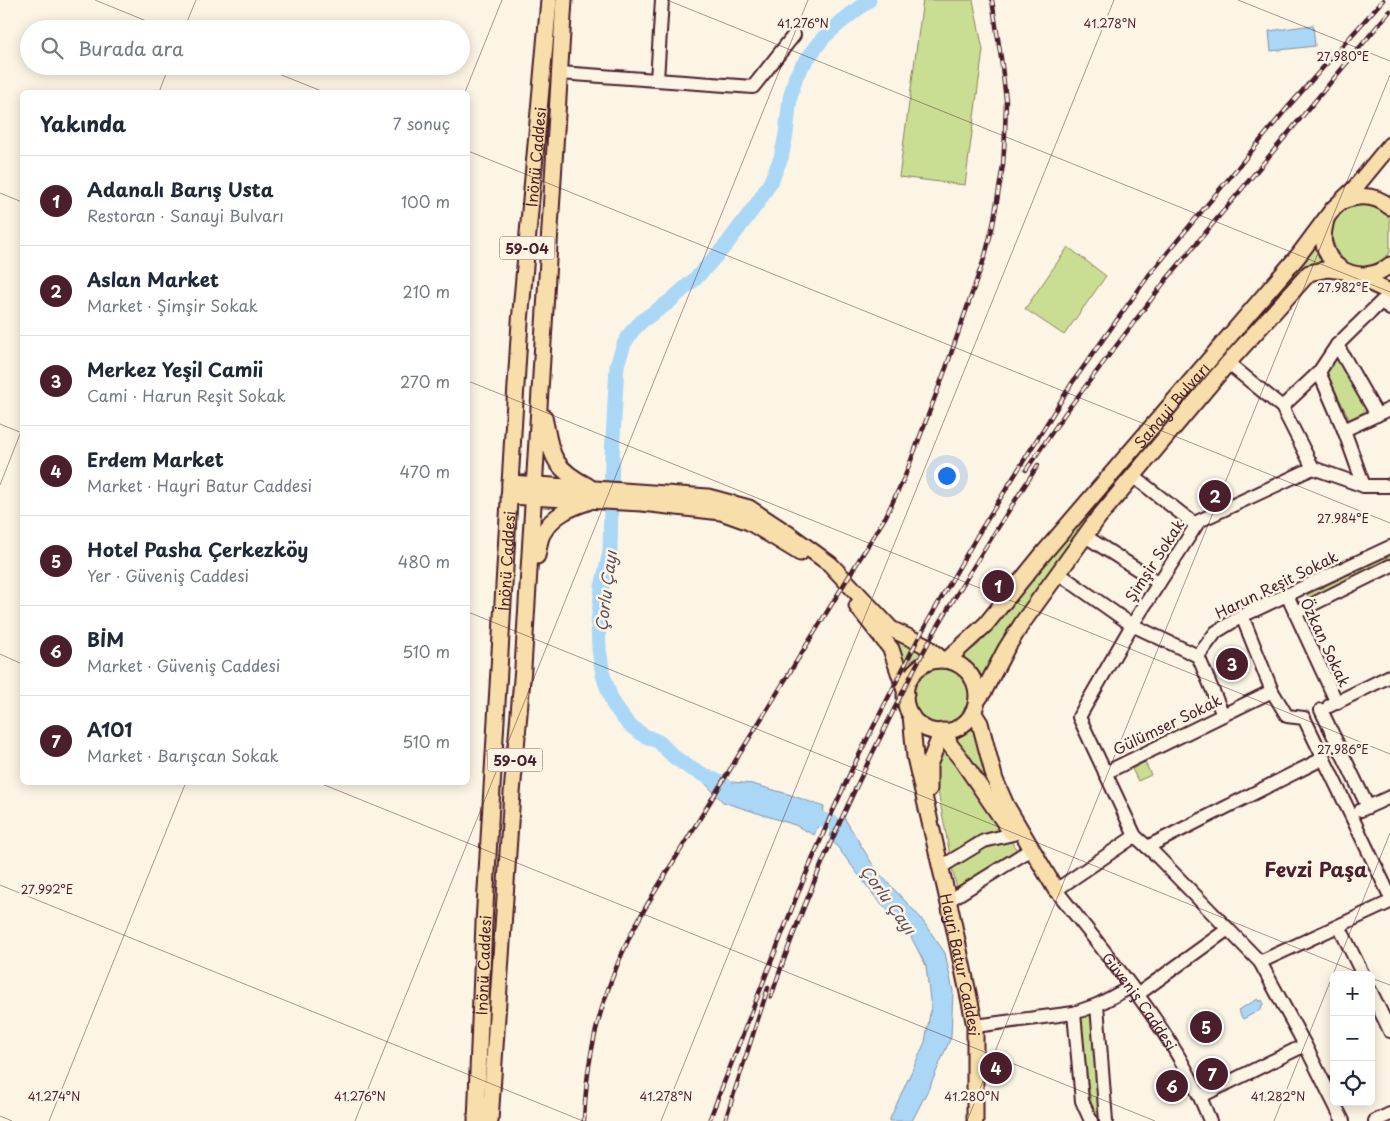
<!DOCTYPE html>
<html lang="tr">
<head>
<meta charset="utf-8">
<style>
	:root { --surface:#fff; --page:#f6f6f7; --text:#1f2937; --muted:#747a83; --line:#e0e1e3; --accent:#4a1f2b }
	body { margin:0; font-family:"Playpen Sans",sans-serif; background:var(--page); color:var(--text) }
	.controls { position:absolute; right:15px; bottom:15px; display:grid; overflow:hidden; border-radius:8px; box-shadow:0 2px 12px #0003 }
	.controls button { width:45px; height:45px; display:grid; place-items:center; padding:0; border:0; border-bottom:1px solid var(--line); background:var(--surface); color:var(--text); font:25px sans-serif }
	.you { position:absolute; left:946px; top:475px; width:18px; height:18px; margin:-12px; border:4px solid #fff; border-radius:50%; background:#1a73e8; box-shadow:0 0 0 8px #1a73e833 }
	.badge { display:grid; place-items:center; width:32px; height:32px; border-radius:50%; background:var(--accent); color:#fff; font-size:16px; font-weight:700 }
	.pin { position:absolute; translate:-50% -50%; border:2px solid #fff; box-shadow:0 1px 5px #0006 }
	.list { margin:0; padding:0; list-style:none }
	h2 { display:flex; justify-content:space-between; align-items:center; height:65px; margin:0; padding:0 20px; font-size:21px }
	h2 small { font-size:16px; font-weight:400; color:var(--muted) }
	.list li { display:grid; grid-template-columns:32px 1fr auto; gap:15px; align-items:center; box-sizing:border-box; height:90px; padding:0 20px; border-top:1px solid var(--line) }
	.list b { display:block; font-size:19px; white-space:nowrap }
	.list p { margin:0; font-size:16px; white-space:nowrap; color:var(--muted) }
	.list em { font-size:16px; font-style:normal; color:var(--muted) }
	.icon { flex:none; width:28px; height:28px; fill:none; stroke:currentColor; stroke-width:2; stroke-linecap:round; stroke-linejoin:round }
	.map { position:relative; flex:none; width:1390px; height:1121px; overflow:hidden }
	.search { position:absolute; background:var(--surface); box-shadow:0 2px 12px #0003; left:20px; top:20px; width:450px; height:55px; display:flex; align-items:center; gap:12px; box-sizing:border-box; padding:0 18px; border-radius:28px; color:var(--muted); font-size:19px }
	.panel { position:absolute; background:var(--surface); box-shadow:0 2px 12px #0003; left:20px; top:90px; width:450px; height:695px; border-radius:8px }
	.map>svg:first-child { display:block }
</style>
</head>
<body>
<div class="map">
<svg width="1390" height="1121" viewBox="0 0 1390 1121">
	<rect width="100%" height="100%" fill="#fcf5e5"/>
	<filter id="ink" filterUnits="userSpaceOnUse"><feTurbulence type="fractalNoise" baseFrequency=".02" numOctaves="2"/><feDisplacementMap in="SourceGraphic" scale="10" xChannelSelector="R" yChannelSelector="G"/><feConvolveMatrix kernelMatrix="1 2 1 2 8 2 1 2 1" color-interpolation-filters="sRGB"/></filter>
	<g filter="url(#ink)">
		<g fill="#cade93" stroke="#8a7e5f">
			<polygon points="923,0 973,0 983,50 965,185 899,177"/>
			<path d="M1358,204c14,0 22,4 32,15v34c-3,2 -5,6 -8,8 -39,28 -76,-42 -24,-57z"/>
			<path d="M1318,244l7,18 -21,7 -12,9 -86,102 -224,308c-1,-18 -7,-23 -22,-31l17,-11 28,-33 199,-238z"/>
			<polygon points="1068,247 1106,276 1064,335 1025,309"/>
			<polygon points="1338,356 1368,410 1349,419 1326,371"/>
			<polygon points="1390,555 1390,559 1309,598 1307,595"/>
			<polygon points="896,639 929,654 913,662 903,674"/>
			<circle cx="941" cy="696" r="28"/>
			<polygon points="977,721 989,789 951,738 969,728"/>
			<polygon points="941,749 945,749 1003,831 975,837 950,855 934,770"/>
			<polygon points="1145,762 1151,775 1138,781 1132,769"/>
			<polygon points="1011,841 1018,852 958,892 952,868 982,845 994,842"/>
			<polygon points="1089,1014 1093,1015 1100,1121 1091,1103 1080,1026 1081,1019"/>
		</g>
		<g fill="#abd7f6" stroke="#848da5">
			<polygon points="1313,25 1315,46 1271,51 1269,31"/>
			<polygon points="709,776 713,780 752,784 788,794 824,807 819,824 814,835 795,825 723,802 705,783 705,780"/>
			<polygon points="842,819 845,819 876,870 920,917 945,953 953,991 951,1037 930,1086 912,1121 889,1121 925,1042 931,1008 926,966 909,933 876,898 830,837 833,827"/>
			<polygon points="1258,999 1259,1002 1262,1000 1264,1004 1261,1006 1262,1009 1243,1019 1238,1010"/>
		</g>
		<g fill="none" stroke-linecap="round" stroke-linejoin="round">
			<g stroke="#abd7f6" stroke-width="15">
				<polyline points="725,785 690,768 674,757 659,742 643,735 628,724 613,704 603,675 599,649 598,623 602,587 610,552 612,457 617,365 624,344 632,331 643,320 669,302 697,277 726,245 759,201 771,181 781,158 786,134 790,98 796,76 802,66 823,38 841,22 869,0"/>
				<polyline points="803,813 833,823 849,839"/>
			</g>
			<g stroke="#4a1f2b" stroke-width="16">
				<g id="minor">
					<polyline points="560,73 753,87 794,35"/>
					<polyline points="657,80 662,0"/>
					<polyline points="1337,345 1377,415"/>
					<polyline points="1228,363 1282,407 1313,468"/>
					<polyline points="1319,372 1344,430 1364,486"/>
					<polyline points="1282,407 1319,372 1337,345 1382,301 1390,309"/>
					<polyline points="1344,430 1390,409"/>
					<polyline points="1133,476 1196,525"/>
					<polyline points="1085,536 1159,583"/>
					<polyline points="1058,573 1132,625 1198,656 1216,632 1242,616 1390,547"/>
					<polyline points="1287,595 1337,703"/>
					<polyline points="1295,613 1390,566"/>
					<polyline points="1242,616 1272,691 1287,716 1304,718 1390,896"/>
					<polyline points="1198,656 1223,715"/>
					<polyline points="1329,706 1390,676"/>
					<polyline points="1321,710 1368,807"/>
					<polyline points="1105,773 1272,691"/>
					<polyline points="1361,810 1390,797"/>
					<path id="s1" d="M1135,836l-79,54c56,72 121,145 154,231"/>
					<polyline points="1147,847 1324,758"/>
					<polyline points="941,867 984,841 1013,834"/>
					<polyline points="948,901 1025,853"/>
					<polyline points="1339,926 1363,975"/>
					<polyline points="1260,962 1390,902"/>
					<polyline points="1371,992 1390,1031"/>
					<polyline points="1137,995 1228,929"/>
					<polyline points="1097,1005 1106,1121"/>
					<polyline points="1074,1013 1082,1101 1091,1121"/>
					<polyline points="975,1026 1074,1013 1097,1005 1131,987"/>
					<polyline points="1201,1096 1305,1045"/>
					<polyline points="1343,1121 1305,1045 1260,962 1154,853 1135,836 1079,717 1132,625 1199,521 1313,468 1364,486 1388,486 1390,485"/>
					<polyline points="1375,1121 1390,1114"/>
				</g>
			</g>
			<g stroke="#4a1f2b" stroke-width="19">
				<g id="major">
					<path d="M1343,201c17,-7 33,-6 47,6"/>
					<path d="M1326,220c-2,8 -4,16 -2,24 7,31 43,40 66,21"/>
					<path d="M544,417c8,38 7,50 44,69"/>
					<polyline points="510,483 708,497 749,508 790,535 830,564 891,629 923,644 943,660"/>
					<polyline points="509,496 642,503 721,512 749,522 800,553"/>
					<path d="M537,556c2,-8 2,-17 6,-23 10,-18 27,-25 45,-31"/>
					<polyline points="857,606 891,649 906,693"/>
					<path id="s2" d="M947,660l39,-36 56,-69 256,-299 35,-47 21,-20 36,-44"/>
					<circle cx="941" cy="696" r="36"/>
					<polyline points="977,701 984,691 1006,649 1023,622 1098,518 1228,363 1309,273 1328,269 1344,271 1390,292"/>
					<polyline points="973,712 980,723 995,780 1006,805 1056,890"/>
					<path id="s3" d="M911,715l4,42 37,160 23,109v95"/>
					<polyline points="945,731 950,745 961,759 1011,832"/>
					<polyline points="929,789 929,765 942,731"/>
					<path id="s4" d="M476,1121l8,-198 29,-490 7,-111 29,-322"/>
					<polyline points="490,1121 512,793 523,668 564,0"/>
				</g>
			</g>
			<use href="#minor" stroke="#fcf5e5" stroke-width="12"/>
			<use href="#major" stroke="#f8deab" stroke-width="15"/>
			<g stroke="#4a1f2b" stroke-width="4.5">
				<g id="rail">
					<polyline points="1026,470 1066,412 1166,280 1390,11"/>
					<path d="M771,997c30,-90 68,-177 110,-261 16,-33 32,-66 50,-98 34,-59 70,-116 107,-173"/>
					<path d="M584,1121c1,-24 3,-48 8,-72 7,-39 21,-77 38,-113 7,-14 16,-29 24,-43l232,-377 19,-40 41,-108 39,-112 8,-31 10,-60 2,-31 1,-34 -5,-42 -9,-58"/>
					<polyline points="709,1121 798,893 832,813 852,769 920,635 977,536 1072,383 1149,275 1288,107 1383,0"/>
					<polyline points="725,1121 768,988"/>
				</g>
			</g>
			<use href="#rail" stroke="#fcf5e5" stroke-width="2.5" stroke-dasharray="8" stroke-linecap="butt"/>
		</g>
	</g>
	<path fill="none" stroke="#4a1f2b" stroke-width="1" stroke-opacity="0.45" d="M95,0l71,29M667,0l723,292M1238,0l152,61M184,29l12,-29M259,66l65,26M159,92l10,-26M465,92l37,-92M468,151l922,372M0,193l22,9M468,381l922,373M0,424l22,9M0,485l22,-56M468,612l896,363M0,654l22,10M317,782l838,339M0,885l583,236M1371,978l19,7M0,1116l12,5M49,1121l137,-339M355,1121l453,-1121M661,1121l453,-1121M967,1121l423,-1046M1274,1121l116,-288"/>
	<g text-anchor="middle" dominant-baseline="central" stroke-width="5" stroke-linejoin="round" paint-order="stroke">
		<g fill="#fcf5e5" stroke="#7f5f63" stroke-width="1">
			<rect x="499.5" y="236.5" width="55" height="23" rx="4"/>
			<rect x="487.5" y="748.5" width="55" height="23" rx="4"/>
		</g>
		<g font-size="14" font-weight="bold" fill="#4a1f2b">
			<text x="527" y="248">59-04</text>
			<text x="515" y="760">59-04</text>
		</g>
		<g font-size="15" fill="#4a1f2b" stroke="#fcf5e5">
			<text stroke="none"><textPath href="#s4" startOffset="966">İnönü Caddesi</textPath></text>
			<text stroke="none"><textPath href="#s2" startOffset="340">Sanayi Bulvarı</textPath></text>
			<text stroke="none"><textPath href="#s4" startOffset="561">İnönü Caddesi</textPath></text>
			<text transform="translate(1154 560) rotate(-57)">Şimşir Sokak</text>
			<text transform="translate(1276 584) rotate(-26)">Harun Reşit Sokak</text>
			<text transform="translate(1326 642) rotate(65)">Özkan Sokak</text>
			<text transform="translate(1167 724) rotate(-26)">Gülümser Sokak</text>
			<text stroke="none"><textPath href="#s4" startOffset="156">İnönü Caddesi</textPath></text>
			<text stroke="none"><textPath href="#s3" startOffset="255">Hayri Batur Caddesi</textPath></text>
			<text stroke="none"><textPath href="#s1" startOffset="235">Güveniş Caddesi</textPath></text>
		</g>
		<g font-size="16" font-style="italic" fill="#624d5e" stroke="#fcf5e5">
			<text transform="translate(605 591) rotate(-83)">Çorlu Çayı</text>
			<text transform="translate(889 899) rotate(54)">Çorlu Çayı</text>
		</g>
		<g font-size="20" font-weight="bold" fill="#4a1f2b" stroke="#fcf5e5">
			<text x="1316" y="869">Fevzi Paşa</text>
		</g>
	</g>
	<g font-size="12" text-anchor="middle" fill="#4a1f2b" stroke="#fcf5e5" stroke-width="5" stroke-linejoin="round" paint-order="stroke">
		<text x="803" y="28">41.276°N</text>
		<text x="1110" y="28">41.278°N</text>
		<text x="1343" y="61">27.980°E</text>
		<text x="1343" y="292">27.982°E</text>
		<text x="1343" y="523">27.984°E</text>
		<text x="1343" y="754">27.986°E</text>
		<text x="47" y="894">27.992°E</text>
		<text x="54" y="1101">41.274°N</text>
		<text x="360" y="1101">41.276°N</text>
		<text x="666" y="1101">41.278°N</text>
		<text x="972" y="1101">41.280°N</text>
		<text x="1278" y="1101">41.282°N</text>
	</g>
</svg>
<div class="controls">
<button>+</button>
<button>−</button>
<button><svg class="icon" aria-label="locate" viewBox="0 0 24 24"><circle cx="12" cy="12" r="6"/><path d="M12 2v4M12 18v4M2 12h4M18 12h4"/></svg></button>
</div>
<div class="you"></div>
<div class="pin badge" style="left:998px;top:586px">1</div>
<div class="pin badge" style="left:1215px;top:496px">2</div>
<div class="pin badge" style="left:1232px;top:664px">3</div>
<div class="pin badge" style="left:996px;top:1068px">4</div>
<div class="pin badge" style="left:1206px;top:1027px">5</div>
<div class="pin badge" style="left:1172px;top:1086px">6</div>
<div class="pin badge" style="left:1212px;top:1074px">7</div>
<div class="search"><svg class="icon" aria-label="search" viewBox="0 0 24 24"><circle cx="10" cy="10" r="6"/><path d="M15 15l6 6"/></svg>Burada ara</div>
<section class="panel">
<h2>Yakında<small>7 sonuç</small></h2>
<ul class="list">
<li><span class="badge">1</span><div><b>Adanalı Barış Usta</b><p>Restoran · Sanayi Bulvarı</p></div><em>100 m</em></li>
<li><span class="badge">2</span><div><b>Aslan Market</b><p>Market · Şimşir Sokak</p></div><em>210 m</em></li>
<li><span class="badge">3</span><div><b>Merkez Yeşil Camii</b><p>Cami · Harun Reşit Sokak</p></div><em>270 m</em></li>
<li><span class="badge">4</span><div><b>Erdem Market</b><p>Market · Hayri Batur Caddesi</p></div><em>470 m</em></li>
<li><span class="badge">5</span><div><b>Hotel Pasha Çerkezköy</b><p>Yer · Güveniş Caddesi</p></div><em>480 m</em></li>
<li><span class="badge">6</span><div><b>BİM</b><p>Market · Güveniş Caddesi</p></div><em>510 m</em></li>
<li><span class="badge">7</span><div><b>A101</b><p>Market · Barışcan Sokak</p></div><em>510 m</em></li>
</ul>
</section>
</div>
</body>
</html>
